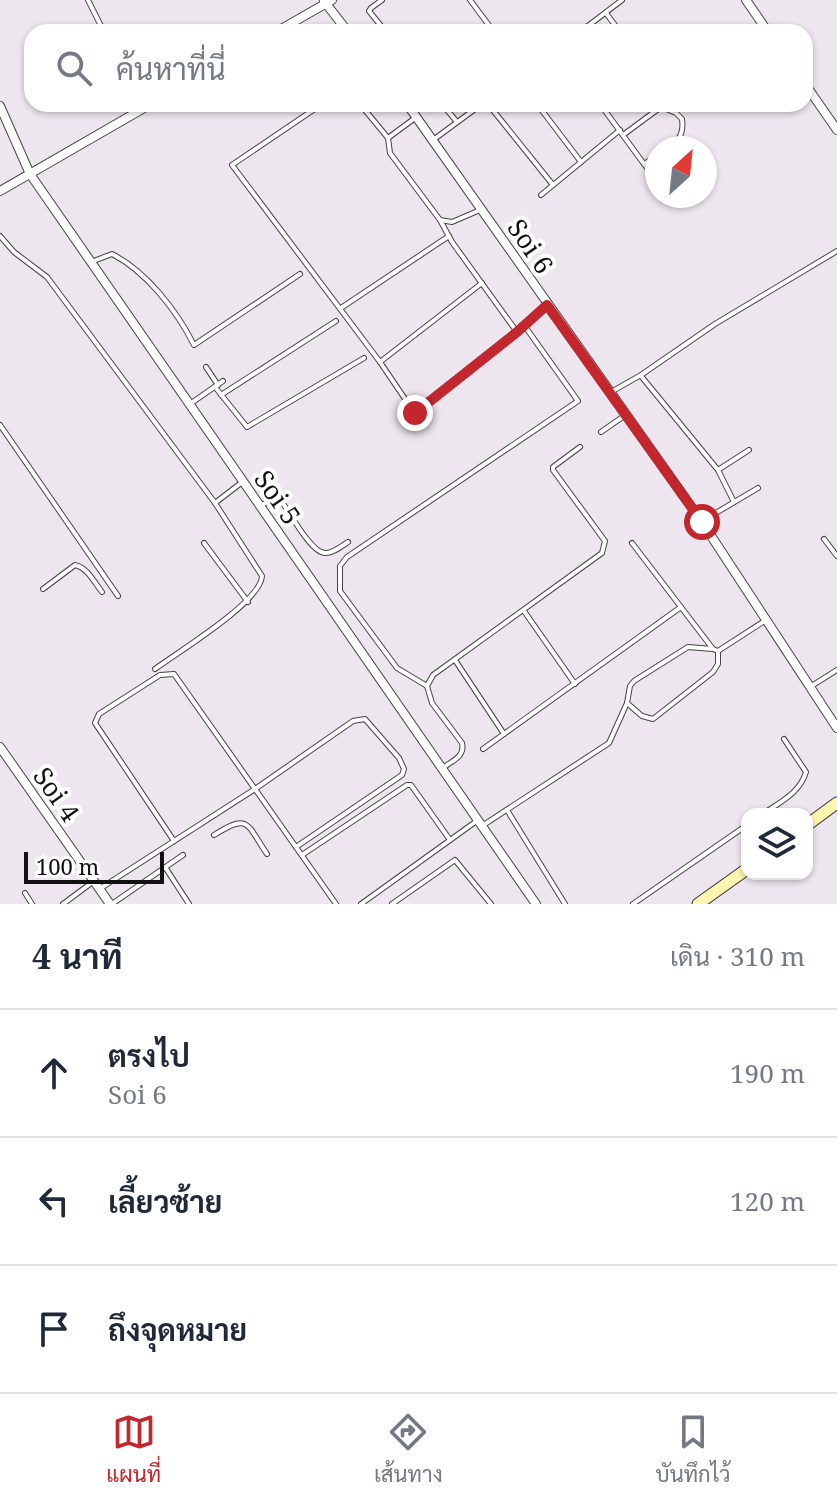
<!DOCTYPE html>
<html lang="th">
<head>
<meta charset="utf-8">
<style>
	:root { --surface:#fff; --page:#f2f2f3; --text:#1f2937; --muted:#747a83; --line:#e0e1e3; --accent:#c4262e }
	body { margin:0; font-family:"Noto Serif",Sarabun,serif; background:var(--page); color:var(--text) }
	.controls { position:absolute; right:24px; bottom:24px; display:grid; overflow:hidden; border-radius:16px; box-shadow:0 2px 6px #0004 }
	.controls button { width:72px; height:72px; display:grid; place-items:center; padding:0; border:0; border-bottom:2px solid var(--line); background:var(--surface); color:var(--text); font:40px sans-serif }
	.compass { position:absolute; left:645px; top:136px; width:72px; height:72px; border-radius:50%; background:var(--surface); box-shadow:0 2px 6px #0004; rotate:27deg }
	.scale { position:absolute; left:24px; bottom:20px; width:140px; box-sizing:border-box; padding-left:8px; border:4px solid #111; border-top:0; font-size:22px; line-height:28px; white-space:nowrap; color:#111; -webkit-text-stroke:6px #fff; paint-order:stroke }
	.stop { position:absolute; width:24px; height:24px; margin:-18px; border:6px solid #c4262e; border-radius:50%; background:#fff }
	.stop.end { background:#c4262e; border-color:#fff; box-shadow:0 2px 8px #0008 }
	.list { margin:0; padding:0; list-style:none }
	h2 { display:flex; justify-content:space-between; align-items:center; height:104px; margin:0; padding:0 32px; font-size:34px }
	h2 small { font-size:26px; font-weight:400; color:var(--muted) }
	.list li { display:grid; grid-template-columns:52px 1fr auto; gap:24px; align-items:center; box-sizing:border-box; height:128px; padding:0 32px; border-top:2px solid var(--line) }
	.list b { display:block; font-size:30px; white-space:nowrap }
	.list p { margin:0; font-size:26px; white-space:nowrap; color:var(--muted) }
	.list em { font-size:26px; font-style:normal; color:var(--muted) }
	.icon { flex:none; width:44px; height:44px; fill:none; stroke:currentColor; stroke-width:2; stroke-linecap:round; stroke-linejoin:round }
	.map { position:relative; flex:none; width:837px; height:904px; overflow:hidden }
	.search { position:absolute; background:var(--surface); box-shadow:0 2px 6px #0004; left:24px; right:24px; top:24px; height:88px; display:flex; align-items:center; gap:20px; box-sizing:border-box; padding:0 28px; border-radius:24px; color:var(--muted); font-size:30px }
	.sheet { height:488px; background:var(--surface) }
	nav { display:flex; justify-content:space-around; align-items:center; box-sizing:border-box; height:112px; border-top:2px solid var(--line); background:var(--surface); font-size:22px; color:var(--muted) }
	nav a { display:grid; justify-items:center; gap:4px }
	nav .on { color:var(--accent) }
	.map>svg:first-child { display:block }
</style>
</head>
<body>
<div class="map">
<svg width="837" height="904" viewBox="0 0 837 904">
	<rect width="100%" height="100%" fill="#fffdf5"/>
	<path fill="#eee6ef" fill-rule="evenodd" d="M0,0h837v904h-837zM32,32h773v72h-773zM657,148h48v48h-48zM747,814h60v60h-60z"/>
	<g fill="none" stroke-linecap="round" stroke-linejoin="round">
		<g stroke="#444" stroke-width="6">
			<g id="lane">
				<polyline points="88,0 104,32"/>
				<polyline points="382,0 371,8 369,11 386,32"/>
				<polyline points="470,0 494,32"/>
				<polyline points="606,13 620,32"/>
				<polyline points="580,32 622,0"/>
				<polyline points="322,104 232,165 380,362 482,283"/>
				<polyline points="360,104 388,138 415,118"/>
				<polyline points="442,104 457,122"/>
				<polyline points="488,104 553,185"/>
				<polyline points="537,104 581,162"/>
				<polyline points="600,104 644,164"/>
				<path d="M623,135l38,-28 15,6 6,6c2,13 -2,22 -13,29"/>
				<polyline points="388,138 390,153 440,220 452,222 480,210"/>
				<polyline points="433,140 482,104"/>
				<polyline points="649,170 644,164 657,156"/>
				<polyline points="541,195 620,130"/>
				<polyline points="440,220 452,242 517,332"/>
				<polyline points="0,236 14,252 47,277 215,503 241,483"/>
				<path d="M91,262l21,-8c34,17 65,57 82,91l106,-71"/>
				<polyline points="341,308 449,236"/>
				<polyline points="380,362 420,421"/>
				<polyline points="206,367 218,385"/>
				<polyline points="641,376 718,470"/>
				<polyline points="215,387 247,427 364,358"/>
				<polyline points="611,392 641,375 715,324 837,251"/>
				<polyline points="221,395 336,321"/>
				<polyline points="190,404 223,381"/>
				<polyline points="415,413 517,332 547,305"/>
				<polyline points="0,425 118,596"/>
				<polyline points="601,432 624,416"/>
				<polyline points="734,502 718,470 749,450"/>
				<path d="M260,506l15,-8 5,1c9,12 31,54 45,54 7,1 17,-7 23,-11"/>
				<polyline points="704,520 758,488"/>
				<polyline points="824,539 837,556"/>
				<polyline points="204,543 248,602"/>
				<polyline points="632,543 713,649 718,651 766,620"/>
				<path d="M43,589l32,-24c13,3 19,17 27,27"/>
				<polyline points="524,611 575,684"/>
				<polyline points="455,660 504,734"/>
				<path d="M155,669c23,-17 106,-67 107,-93l-47,-73"/>
				<polyline points="427,686 397,668 340,591 340,566 347,557 578,401 524,325"/>
				<polyline points="810,687 837,670"/>
				<polyline points="627,703 630,686 634,681 688,647 713,649"/>
				<polyline points="483,749 681,607"/>
				<path d="M444,767c10,-7 21,-11 18,-24l-30,-40 -5,-17 6,-11 169,-122 3,-12 -52,-71v-3l27,-20"/>
				<polyline points="507,810 565,904"/>
				<path d="M763,814c17,-12 37,-21 43,-42l-22,-33"/>
				<polyline points="482,826 609,743 627,703 642,716 653,719 713,672 718,664 718,651"/>
				<path d="M214,835c35,-22 32,-12 53,19"/>
				<polyline points="174,841 95,723 99,714 160,675 174,674 336,904"/>
				<polyline points="302,855 407,785 411,785 450,840"/>
				<polyline points="165,867 189,904"/>
				<polyline points="101,888 255,789 353,721 365,719 399,758 404,769 402,775 296,847"/>
				<polyline points="25,893 32,904"/>
				<polyline points="63,904 94,881"/>
				<polyline points="112,904 183,855"/>
				<polyline points="361,904 478,820"/>
				<polyline points="392,904 455,860 491,904"/>
				<polyline points="633,904 747,825"/>
			</g>
		</g>
		<g stroke="#444" stroke-width="10">
			<g id="street">
				<polyline points="746,0 768,32"/>
				<polyline points="324,1 348,32"/>
				<polyline points="276,32 332,0"/>
				<polyline points="805,84 837,130"/>
				<polyline points="407,104 702,522 837,728"/>
				<polyline points="0,106 30,174 536,904"/>
				<polyline points="0,191 151,104"/>
				<polyline points="0,747 110,904"/>
			</g>
		</g>
		<g stroke="#333" stroke-width="13">
			<g id="secondary">
				<polyline points="807,825 837,803"/>
				<polyline points="698,904 747,869"/>
			</g>
		</g>
		<use href="#lane" stroke="#fff" stroke-width="4"/>
		<use href="#street" stroke="#fff" stroke-width="8"/>
		<use href="#secondary" stroke="#fff6b0" stroke-width="11"/>
	</g>
	<g fill="none" stroke-linecap="round" stroke-linejoin="round">
		<polyline stroke="#c4262e" stroke-width="10" points="415,413 517,332 547,305 702,522"/>
	</g>
	<g text-anchor="middle" dominant-baseline="central" stroke-width="8" stroke-linejoin="round" paint-order="stroke">
		<g font-size="26" fill="#111" stroke="#fff">
			<text transform="translate(531 246) rotate(56)">Soi 6</text>
			<text transform="translate(278 497) rotate(55)">Soi 5</text>
			<text transform="translate(57 794) rotate(55)">Soi 4</text>
		</g>
	</g>
</svg>
<div class="controls">
<button><svg class="icon" aria-label="layers" viewBox="0 0 24 24"><path d="M12 4l9 5-9 5-9-5zM3 14l9 5 9-5"/></svg></button>
</div>
<svg class="compass" viewBox="-18 -18 36 36"><path d="M0-13l5 13h-10z" fill="#e53935"/><path d="M0 13l5-13h-10z" fill="#747a83"/></svg>
<div class="scale">100 m</div>
<div class="stop" style="left:702px;top:522px"></div>
<div class="stop end" style="left:415px;top:413px"></div>
<div class="search"><svg class="icon" aria-label="search" viewBox="0 0 24 24"><circle cx="10" cy="10" r="6"/><path d="M15 15l6 6"/></svg>ค้นหาที่นี่</div>
</div>
<section class="sheet">
<h2>4 นาที<small>เดิน · 310 m</small></h2>
<ul class="list">
<li><svg class="icon" aria-label="ahead" viewBox="0 0 24 24"><path d="M12 20V5M6 11l6-6 6 6"/></svg><div><b>ตรงไป</b><p>Soi 6</p></div><em>190 m</em></li>
<li><svg class="icon" aria-label="left" viewBox="0 0 24 24"><path d="M17 20v-9H6M10 6l-5 5 5 5"/></svg><div><b>เลี้ยวซ้าย</b></div><em>120 m</em></li>
<li><svg class="icon" aria-label="arrive" viewBox="0 0 24 24"><path d="M6 21V4h12l-3 4 3 4H6"/></svg><div><b>ถึงจุดหมาย</b></div></li>
</ul>
</section>
<nav>
<a class="on"><svg class="icon" aria-label="map" viewBox="0 0 24 24"><path d="M3 6l6-2 6 2 6-2v14l-6 2-6-2-6 2zM9 4v14M15 6v14"/></svg>แผนที่</a>
<a><svg class="icon" aria-label="directions" viewBox="0 0 24 24"><path d="M12 3l9 9-9 9-9-9zM9 14v-3h6M13 9l2 2-2 2"/></svg>เส้นทาง</a>
<a><svg class="icon" aria-label="saved" viewBox="0 0 24 24"><path d="M7 4h10v16l-5-4-5 4z"/></svg>บันทึกไว้</a>
</nav>
</body>
</html>
